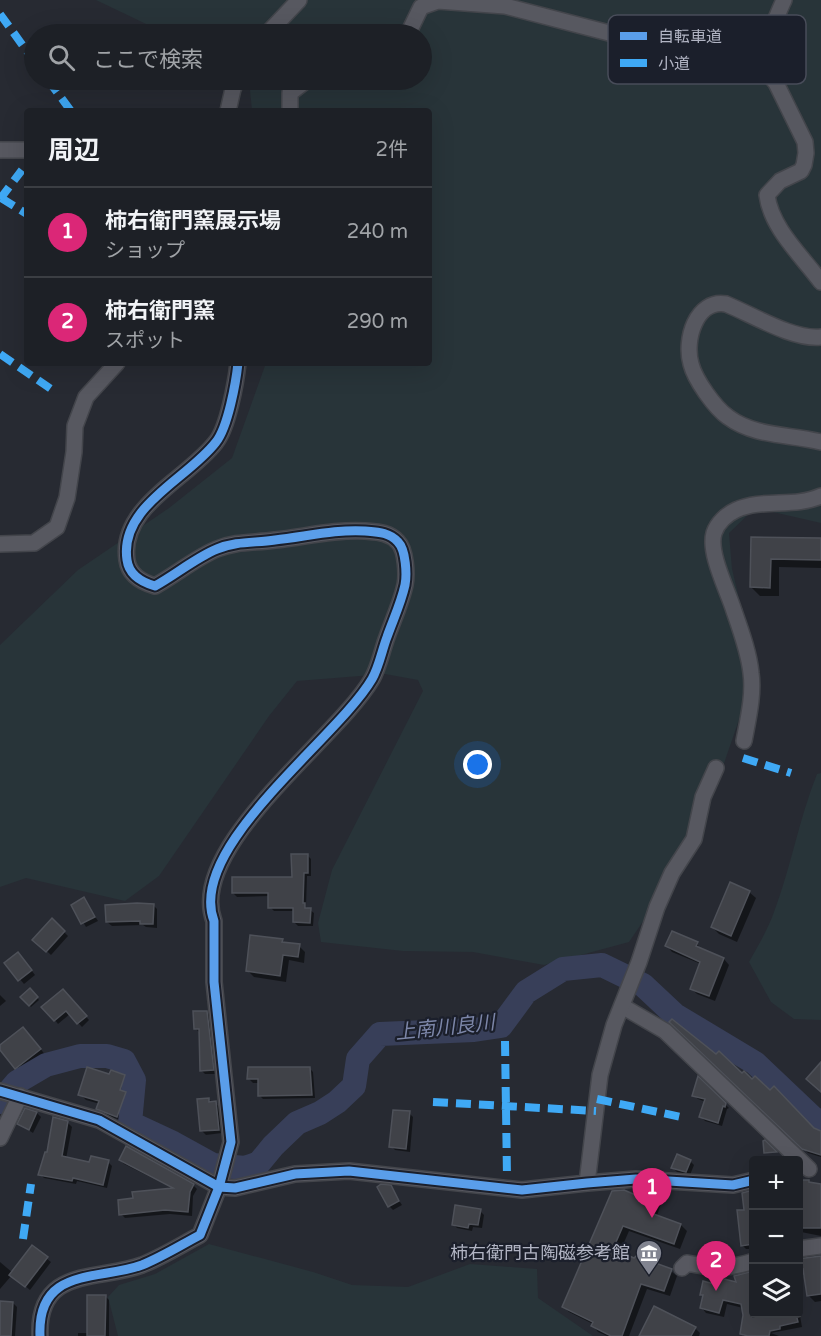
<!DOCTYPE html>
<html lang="ja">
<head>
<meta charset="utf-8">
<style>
	:root { --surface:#1d2026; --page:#2a2d32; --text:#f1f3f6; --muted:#a0a3a7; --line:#3b3e43; --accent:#db2777 }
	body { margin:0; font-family:"Varela Round","Noto Sans JP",sans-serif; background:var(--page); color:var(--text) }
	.controls { position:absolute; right:18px; bottom:18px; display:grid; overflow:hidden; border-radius:6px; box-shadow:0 6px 24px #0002 }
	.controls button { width:54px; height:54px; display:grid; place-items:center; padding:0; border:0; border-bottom:2px solid var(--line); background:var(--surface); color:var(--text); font:30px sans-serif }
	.you { position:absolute; left:478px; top:765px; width:21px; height:21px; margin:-15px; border:4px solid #fff; border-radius:50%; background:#1a73e8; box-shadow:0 0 0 9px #1a73e833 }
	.badge { display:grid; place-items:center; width:39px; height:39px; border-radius:50%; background:var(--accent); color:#fff; font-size:20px; font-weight:700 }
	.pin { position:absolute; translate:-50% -50px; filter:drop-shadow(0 2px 3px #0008) }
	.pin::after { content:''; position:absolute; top:32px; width:21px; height:18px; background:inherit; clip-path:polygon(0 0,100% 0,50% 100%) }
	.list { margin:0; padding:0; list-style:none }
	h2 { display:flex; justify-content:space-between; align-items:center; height:78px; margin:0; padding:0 24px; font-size:26px }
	h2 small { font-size:20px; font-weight:400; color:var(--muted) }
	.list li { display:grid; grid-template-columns:39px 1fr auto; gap:18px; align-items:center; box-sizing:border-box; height:90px; padding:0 24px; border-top:2px solid var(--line) }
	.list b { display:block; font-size:22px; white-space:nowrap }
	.list p { margin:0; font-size:20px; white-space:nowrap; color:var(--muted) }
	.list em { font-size:20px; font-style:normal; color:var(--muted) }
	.icon { flex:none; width:33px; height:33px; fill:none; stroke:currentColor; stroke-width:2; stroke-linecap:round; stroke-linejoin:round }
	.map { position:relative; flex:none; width:821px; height:1336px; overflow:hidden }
	.search { position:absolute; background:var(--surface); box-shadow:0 6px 24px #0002; left:24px; top:24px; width:408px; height:66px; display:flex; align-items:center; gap:15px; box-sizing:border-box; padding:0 21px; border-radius:33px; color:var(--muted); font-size:22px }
	.panel { position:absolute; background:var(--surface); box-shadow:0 6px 24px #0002; left:24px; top:108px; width:408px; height:258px; border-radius:6px }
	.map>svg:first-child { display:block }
</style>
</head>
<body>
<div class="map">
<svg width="821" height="1336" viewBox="0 0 821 1336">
	<rect width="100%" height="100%" fill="#272a32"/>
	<g fill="#283439">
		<polygon points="96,0 821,0 821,523 755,508 729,533 732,569 756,670 719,778 692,849 629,942 544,965 473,952 403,951 321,942 318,923 332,870 423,691 418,680 385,674 297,681 269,716 159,876 125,901 26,878 0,887 0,645 78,570 169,508 232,458 266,363 429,363 429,111 252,111 249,80 422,80 422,34 167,34"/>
		<path d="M821,773v247l-27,-1 -23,-17 -22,-40c9,-16 19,-33 25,-50 17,-45 25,-93 43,-138z"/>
		<polygon points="209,1244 313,1272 352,1285 408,1287 470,1264 537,1269 538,1298 593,1336 118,1336 108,1297 119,1285 155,1274"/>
	</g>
	<g fill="#0007">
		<polygon points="753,538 821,539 821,568 779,567 779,596 760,596 751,587"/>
		<polygon points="307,855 311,859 311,876 307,876 306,907 314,913 313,926 298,926 294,922 295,911 274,911 270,907 270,896 237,897 233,893 293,878"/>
		<polygon points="749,892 756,898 737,942 719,934 712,927"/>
		<polygon points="84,899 98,921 86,927 73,905"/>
		<polygon points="153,905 157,909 157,928 146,927 143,925 112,926 107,922"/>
		<polygon points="56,924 68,936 51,955 35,940"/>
		<polygon points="282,941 285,944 299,946 305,952 304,963 289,960 286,982 254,977 248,971"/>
		<polygon points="697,944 702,950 724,959 729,965 715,1001 697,994 691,988 701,964 672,952 667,946"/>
		<polygon points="22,958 35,975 24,984 6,963"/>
		<polygon points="30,990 39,1000 31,1007 22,997"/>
		<polygon points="62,991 89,1020 82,1027 70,1014 58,1024 55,1020"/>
		<polygon points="0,995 6,1001 0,1006"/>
		<polygon points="207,1012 211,1016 217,1074 205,1074 201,1070 200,1033 195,1028"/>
		<polygon points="672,1022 821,1135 821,1157 808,1153"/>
		<polygon points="30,1035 46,1056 23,1074 0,1047"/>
		<polygon points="309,1068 313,1072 315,1098 263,1099 259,1095 259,1083 253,1083 249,1079"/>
		<polygon points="110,1076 124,1077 130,1082 125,1094 131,1099 123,1121 104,1114 98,1109 100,1104 86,1100 80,1094"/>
		<polygon points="699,1079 729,1108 727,1109 722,1126 705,1121 701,1117 706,1102 698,1099 694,1095"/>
		<polygon points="208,1099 220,1107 222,1133 206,1135 202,1131"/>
		<polygon points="26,1110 37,1113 41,1117 33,1133 19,1124"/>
		<polygon points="409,1113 413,1117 410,1152 395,1150 391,1146"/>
		<polygon points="68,1123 72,1127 66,1159 90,1164 108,1162 112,1166 107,1188 77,1181 76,1184 44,1178 40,1174 49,1154"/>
		<polygon points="120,1160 193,1185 197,1189 193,1196 192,1216 170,1214 125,1218 121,1214 174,1189 124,1164"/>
		<polygon points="690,1161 694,1165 690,1175 677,1172 673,1168"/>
		<polygon points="798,1175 799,1181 809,1181 811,1184 821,1185 821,1236 801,1232 801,1239 798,1239"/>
		<polygon points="390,1187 402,1205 393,1210 389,1206"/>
		<polygon points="754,1191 754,1249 746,1249 742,1245 745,1211 744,1194"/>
		<polygon points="613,1192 646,1201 657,1192 663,1197 657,1216 681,1225 687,1231 680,1249 629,1231 619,1254 671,1271 677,1276 670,1296 647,1289 629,1336 607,1336 598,1332 593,1326 593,1324 569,1312 563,1306"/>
		<polygon points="480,1211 484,1215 482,1228 473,1227 472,1231 457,1228 453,1224"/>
		<polygon points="32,1247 51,1262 30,1290 12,1275 0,1289 0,1262 13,1273"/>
		<polygon points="821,1257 821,1301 815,1302 809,1296 806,1276 798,1277 798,1259"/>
		<polygon points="753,1273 754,1314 766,1314 767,1317 797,1314 800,1316 802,1327 771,1333 779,1336 744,1336 742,1334 745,1315 743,1308 727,1304 724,1317 706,1313 702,1308 704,1297 702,1294 716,1286 738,1284"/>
		<polygon points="105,1296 109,1300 109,1336 78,1336 78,1333 89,1333"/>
		<polygon points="0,1302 13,1303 17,1307 15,1336 0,1336"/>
		<polygon points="695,1328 700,1333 699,1336 641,1336"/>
	</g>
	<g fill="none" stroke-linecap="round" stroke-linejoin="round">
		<polyline stroke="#383f59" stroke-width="24" points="0,1102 17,1082 46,1065 80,1056 107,1056 124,1061 134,1080 130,1123 173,1143 213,1165 245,1168 259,1163 273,1146 297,1123 320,1113 337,1102 354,1086 358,1059 380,1034 474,1030 501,1026 526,992 563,969 602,965 643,985 675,1015 755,1063 813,1118 821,1122"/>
	</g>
	<g fill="#404248" stroke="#4e5159" stroke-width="1.5">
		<polygon points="751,537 821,538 821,560 771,559 770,588 750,587"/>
		<polygon points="291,854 308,854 308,873 304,873 303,903 305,903 305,908 311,908 310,923 293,922 293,908 268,908 268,893 232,893 232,877 292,877"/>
		<polygon points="730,882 750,891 731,936 711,927"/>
		<polygon points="84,897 95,917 81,924 71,905"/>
		<polygon points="137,903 154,904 153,924 140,924 140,921 106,922 105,905"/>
		<polygon points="52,918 65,931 46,952 32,940"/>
		<polygon points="672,931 698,942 696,946 724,958 709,996 690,989 700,962 665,946"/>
		<polygon points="250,935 283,939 282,942 300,944 298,957 283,955 280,976 246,971"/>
		<polygon points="18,952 32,970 18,981 4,963"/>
		<polygon points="30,988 38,997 29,1006 20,997"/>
		<polygon points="63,989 87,1016 77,1024 66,1011 54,1021 41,1007"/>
		<polygon points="193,1011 207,1011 214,1070 200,1071 199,1029 194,1029"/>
		<polygon points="672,1019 716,1054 719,1051 742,1073 744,1071 752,1079 755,1076 770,1090 774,1086 814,1128 821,1131 821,1155 802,1149 669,1022"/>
		<polygon points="23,1027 41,1049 15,1069 0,1050 0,1045"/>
		<polygon points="821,1062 821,1092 806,1079"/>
		<polygon points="87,1067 109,1074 111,1070 125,1075 120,1090 126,1092 117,1117 96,1109 99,1101 78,1095"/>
		<polygon points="248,1067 310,1067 312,1095 258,1096 258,1079 247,1079"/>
		<polygon points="698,1076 726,1103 725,1107 723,1106 718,1123 699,1117 705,1099 692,1096"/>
		<polygon points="209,1098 209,1102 216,1101 219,1130 200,1131 197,1099"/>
		<polygon points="25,1108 37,1112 29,1130 17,1124"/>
		<polygon points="393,1110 410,1111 406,1149 389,1147"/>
		<polygon points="53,1117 68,1121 62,1156 89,1162 91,1156 109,1160 103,1185 73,1178 72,1181 38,1175 45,1152 47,1152"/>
		<polygon points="765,1140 777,1152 764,1153 763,1141"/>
		<polygon points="126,1146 194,1184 190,1192 188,1212 165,1210 119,1215 118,1200 133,1198 132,1192 173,1188 119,1160"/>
		<polygon points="677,1154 691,1160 686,1172 671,1168"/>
		<polygon points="798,1180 809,1180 809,1182 821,1184 821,1228 798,1228"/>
		<polygon points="381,1184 391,1185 399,1201 388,1207 377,1187"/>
		<polygon points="624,1190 645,1199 648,1190 658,1190 651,1213 681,1224 674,1244 623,1226 613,1249 634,1258 636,1256 672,1269 664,1291 641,1284 622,1336 611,1336 591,1326 593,1322 562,1307 612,1191"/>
		<polygon points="753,1190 753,1244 741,1246 737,1210 744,1210 742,1193"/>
		<polygon points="455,1205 481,1209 478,1225 469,1224 468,1228 452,1225"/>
		<polygon points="32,1245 48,1257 25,1287 9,1275"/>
		<polygon points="821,1256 821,1294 807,1296 803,1269 798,1270 798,1259"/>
		<polygon points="753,1271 753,1314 796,1314 798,1322 780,1326 780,1329 770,1331 769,1336 748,1336 740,1334 743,1315 741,1304 723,1300 719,1313 700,1308 703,1295 700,1295 703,1281 714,1284 716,1277 736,1282 734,1276"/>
		<polygon points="87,1295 106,1295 105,1336 87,1336"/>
		<polygon points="0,1301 13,1302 11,1336 0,1336"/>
		<polygon points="654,1306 696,1327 691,1336 639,1336"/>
	</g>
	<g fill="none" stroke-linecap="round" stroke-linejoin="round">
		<g stroke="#43454b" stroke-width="18">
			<g id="minor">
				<polyline points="267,34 299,0"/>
				<path d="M408,34l13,-27 17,-6 67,5 104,27 107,37c44,5 53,-38 68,-70"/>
				<path d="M756,58l20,25 29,59 1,11 -2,12 -3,6 -21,10 -13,14c4,33 35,61 54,87"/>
				<polyline points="228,111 233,89 237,80"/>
				<polyline points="290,111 290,93 307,80"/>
				<polyline points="0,150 27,150"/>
				<path d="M821,337c-28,3 -68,-22 -95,-33 -30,-5 -42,36 -35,60 4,16 24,44 37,53 27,20 61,17 93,25"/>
				<polyline points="0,544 34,543 57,527 67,498 74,452 75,426 86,397 117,363"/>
				<path d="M744,741c4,-22 10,-46 7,-68 -2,-20 -10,-42 -17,-62 -6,-20 -26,-58 -20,-78 3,-10 13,-19 22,-23 27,-12 58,-2 85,-14"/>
				<polyline points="622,1006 665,1031 809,1169"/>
				<polyline points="0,1091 99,1120 219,1187 235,1188 295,1174 349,1171 522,1190 587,1183 636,1179 733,1185 754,1180"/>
				<polyline points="0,1138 20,1096"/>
				<polyline points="587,1183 600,1075 614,1025 639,962 657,907 672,873 694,839 703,797 716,768"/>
				<polyline points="798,1249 821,1246"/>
				<path d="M682,1268l5,-5c28,5 39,7 67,-2"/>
				<path d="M40,1336c-3,-70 59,-55 102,-71 20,-8 39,-20 58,-30l19,-48 12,-45 -17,-160v-61c-28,-74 123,-182 158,-242 7,-12 10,-29 15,-42 6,-17 14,-34 18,-52 2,-10 1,-35 -7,-43 -9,-10 -21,-10 -33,-11 -29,-2 -61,6 -90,9 -20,3 -39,1 -58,9 -20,8 -42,26 -62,37 -14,-4 -26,-11 -28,-26 -8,-54 61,-81 89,-118 12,-15 20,-60 22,-79"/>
			</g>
		</g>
		<use href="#minor" stroke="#575860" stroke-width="15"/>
		<g stroke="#3fa9f5" stroke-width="8" stroke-dasharray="15 8" stroke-linecap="butt">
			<polyline points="0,14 34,61"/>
			<polyline points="48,80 71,111"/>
			<polyline points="1,198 27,214"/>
			<polyline points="0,199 22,170"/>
			<polyline points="0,354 54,391"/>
			<polyline points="743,758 791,773"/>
			<polyline points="505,1041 507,1177"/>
			<polyline points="597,1099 681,1117"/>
			<polyline points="433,1102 596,1111"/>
			<polyline points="23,1239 31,1184"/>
		</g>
		<g stroke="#1b1f2b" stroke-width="13">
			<g id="cycleway">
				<polyline points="0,1091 99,1120 219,1187 235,1188 295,1174 349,1171 522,1190 587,1183 636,1179 733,1185 754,1180"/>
				<path d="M40,1336c-3,-70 59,-55 102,-71 20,-8 39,-20 58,-30l19,-48 12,-45 -17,-160v-61c-28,-74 123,-182 158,-242 7,-12 10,-29 15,-42 6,-17 14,-34 18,-52 2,-10 1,-35 -7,-43 -9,-10 -21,-10 -33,-11 -29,-2 -61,6 -90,9 -20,3 -39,1 -58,9 -20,8 -42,26 -62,37 -14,-4 -26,-11 -28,-26 -8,-54 61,-81 89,-118 12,-15 20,-60 22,-79"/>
			</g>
		</g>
		<use href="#cycleway" stroke="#5a9eea" stroke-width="9"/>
	</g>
	<defs>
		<g id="museum-pin" transform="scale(1.35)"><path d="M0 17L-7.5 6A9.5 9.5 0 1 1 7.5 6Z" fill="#818490" stroke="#1b1f2b"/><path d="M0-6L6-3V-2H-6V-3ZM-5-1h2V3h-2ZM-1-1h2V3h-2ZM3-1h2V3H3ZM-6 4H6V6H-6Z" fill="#fff"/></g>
	</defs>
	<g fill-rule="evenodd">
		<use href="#museum-pin" x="649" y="1253"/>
	</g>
	<g text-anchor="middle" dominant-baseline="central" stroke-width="4.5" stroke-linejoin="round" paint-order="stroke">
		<g font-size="18" fill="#b1b4c3" stroke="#1b1f2b" text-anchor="end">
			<text x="630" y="1253">柿右衛門古陶磁参考館</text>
		</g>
		<g font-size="20" font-style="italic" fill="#7c86a8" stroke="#1b1f2b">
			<text transform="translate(445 1028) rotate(-6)">上南川良川</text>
		</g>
	</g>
	<rect x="608" y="15" width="198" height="69" rx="9" fill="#1b1f2b" stroke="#484c59" stroke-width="1.5"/>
	<rect x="620" y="32" width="27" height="8" fill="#5a9eea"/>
	<rect x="620" y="59" width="27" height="8" fill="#3fa9f5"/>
	<g font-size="16" fill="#b1b4c3">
		<text x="658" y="42">自転車道</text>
		<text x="658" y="69">小道</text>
	</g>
</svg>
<div class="controls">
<button>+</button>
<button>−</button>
<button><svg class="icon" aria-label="layers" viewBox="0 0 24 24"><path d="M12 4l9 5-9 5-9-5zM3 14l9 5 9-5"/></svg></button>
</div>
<div class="you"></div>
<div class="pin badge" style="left:652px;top:1218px">1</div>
<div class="pin badge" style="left:716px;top:1291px">2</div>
<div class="search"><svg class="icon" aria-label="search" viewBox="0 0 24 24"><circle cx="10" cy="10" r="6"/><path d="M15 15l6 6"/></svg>ここで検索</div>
<section class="panel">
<h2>周辺<small>2件</small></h2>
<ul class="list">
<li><span class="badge">1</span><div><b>柿右衛門窯展示場</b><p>ショップ</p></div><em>240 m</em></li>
<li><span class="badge">2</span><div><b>柿右衛門窯</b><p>スポット</p></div><em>290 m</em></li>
</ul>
</section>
</div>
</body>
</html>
